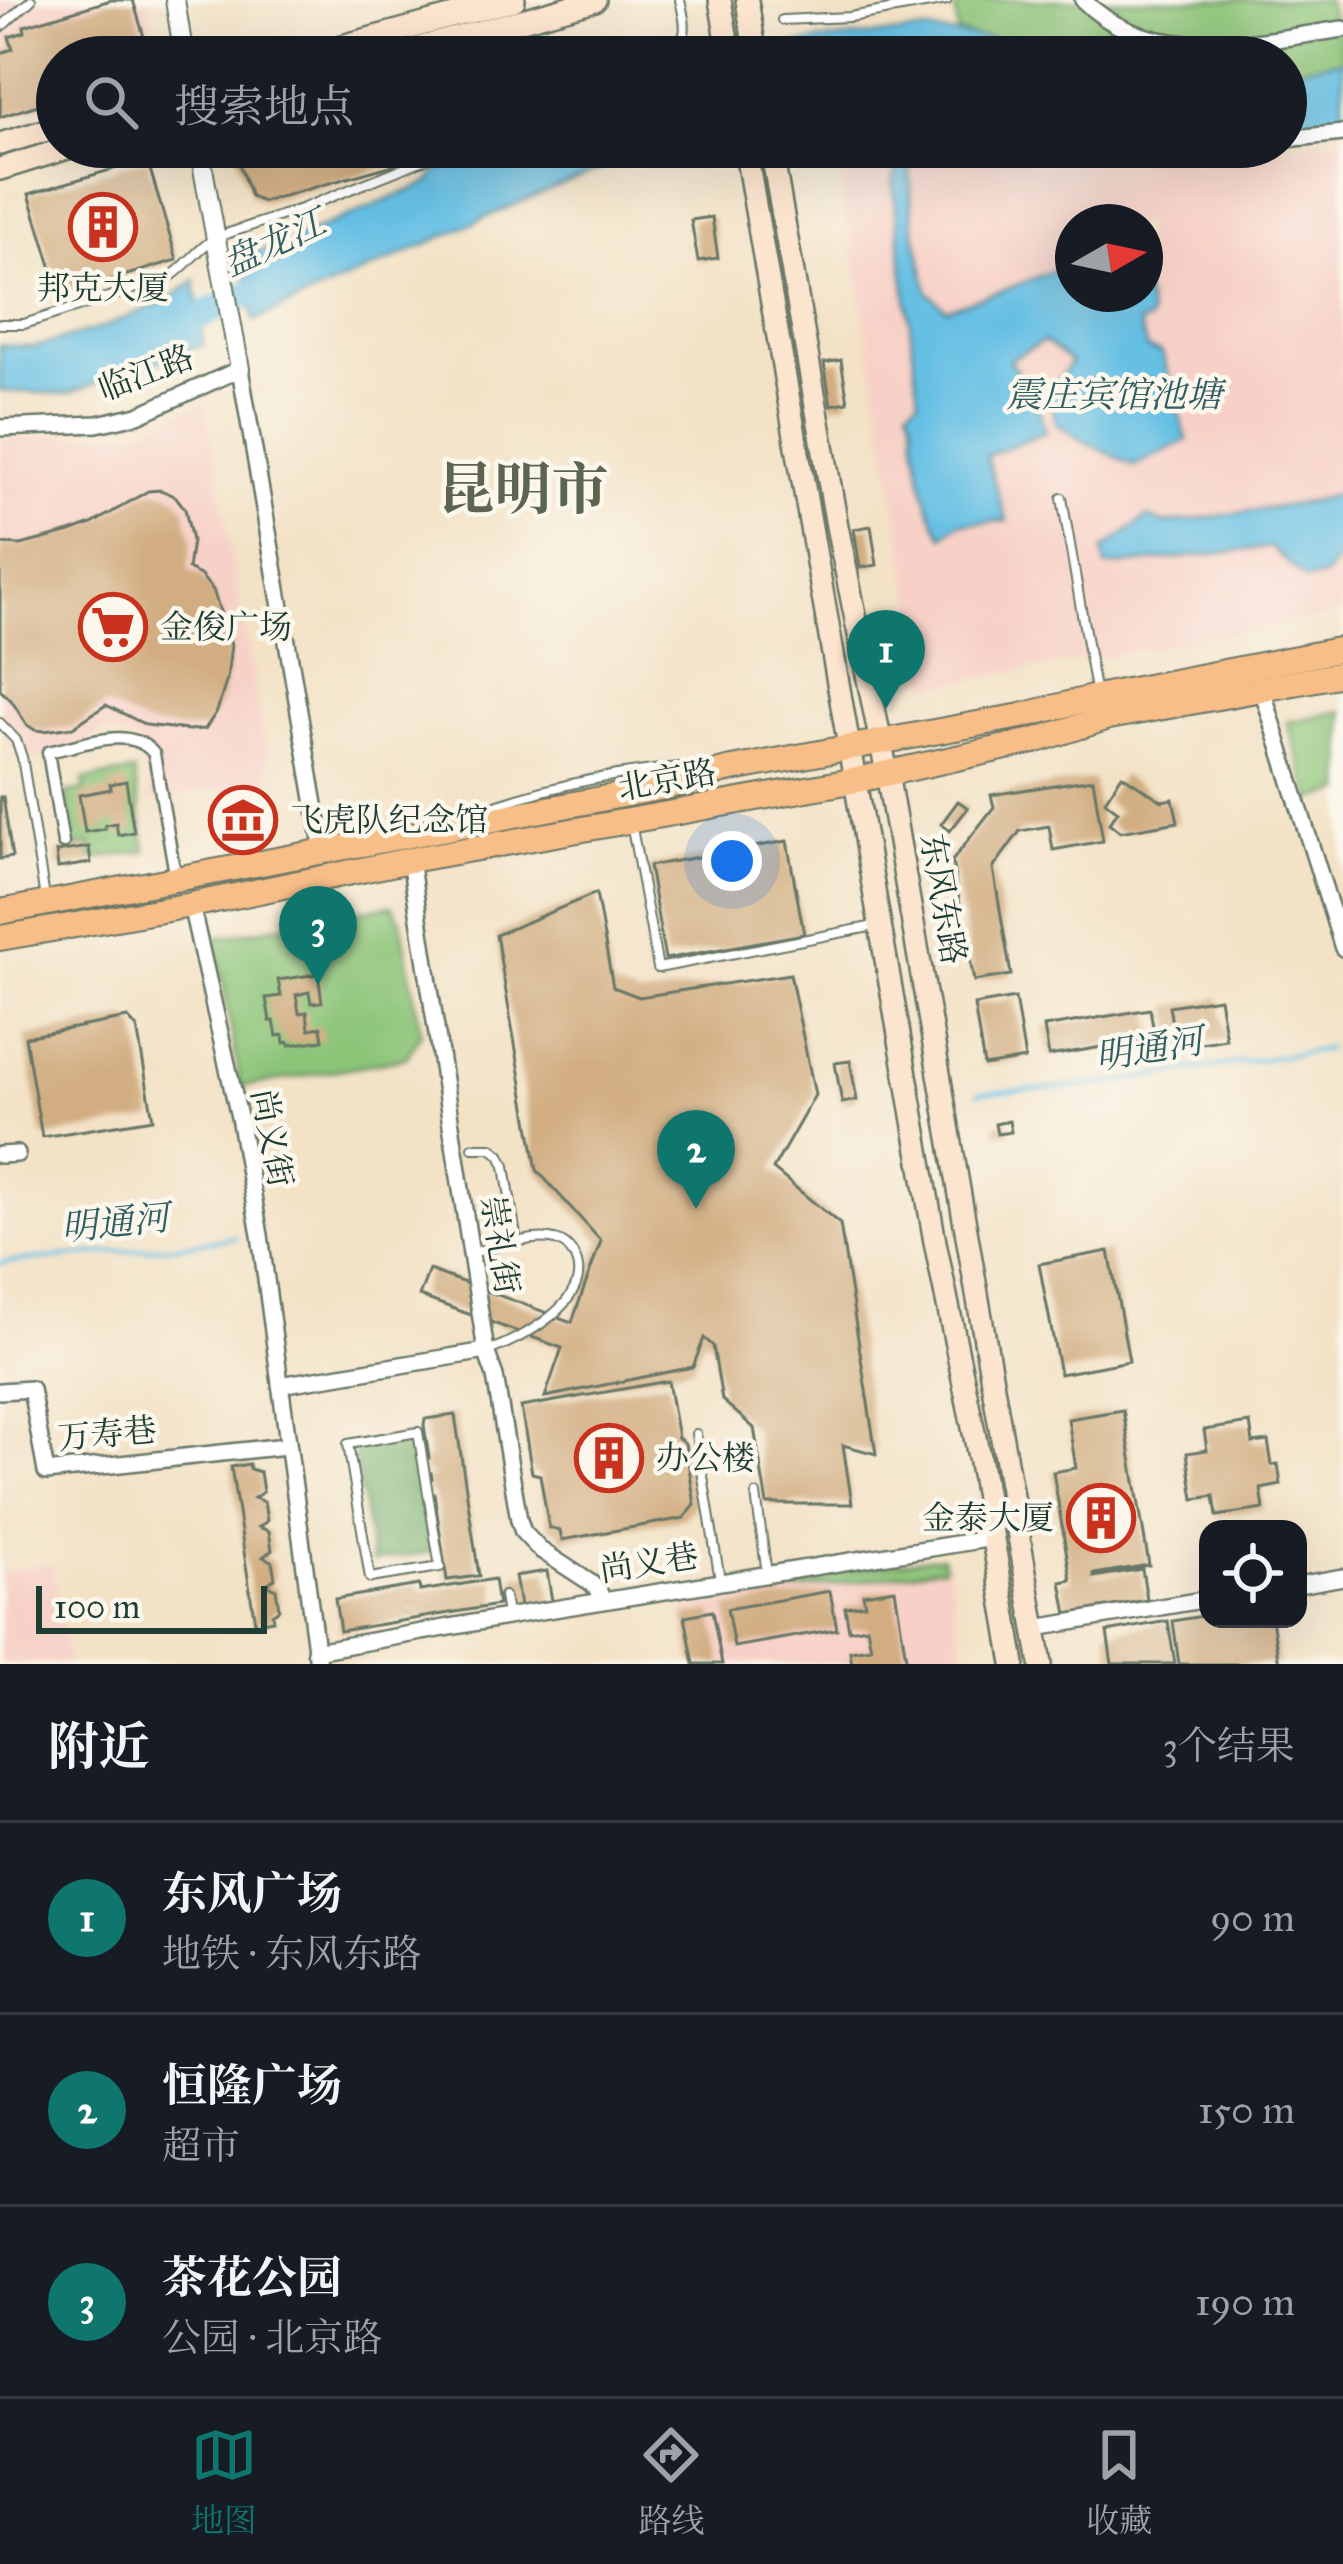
<!DOCTYPE html>
<html lang="zh">
<head>
<meta charset="utf-8">
<style>
	:root { --surface:#171b24; --page:#20242c; --text:#f1f3f6; --muted:#9ea1a6; --line:#363941; --accent:#0f766e }
	body { margin:0; font-family:"IM FELL Great Primer","Noto Serif SC",serif; background:var(--page); color:var(--text) }
	.controls { position:absolute; right:36px; bottom:36px; display:grid; overflow:hidden; border-radius:24px; box-shadow:0 12px 48px #0002 }
	.controls button { width:108px; height:108px; display:grid; place-items:center; padding:0; border:0; border-bottom:3px solid var(--line); background:var(--surface); color:var(--text); font:60px sans-serif }
	.compass { position:absolute; left:1055px; top:204px; width:108px; height:108px; border-radius:50%; background:var(--surface); box-shadow:0 12px 48px #0002; rotate:81deg }
	.scale { position:absolute; left:36px; bottom:30px; width:231px; box-sizing:border-box; padding-left:12px; border:6px solid #1f3d34; border-top:0; font-size:33px; line-height:42px; white-space:nowrap; color:#1f3d34; -webkit-text-stroke:9px #fbf7ec; paint-order:stroke }
	.you { position:absolute; left:732px; top:861px; width:42px; height:42px; margin:-30px; border:9px solid #fff; border-radius:50%; background:#1a73e8; box-shadow:0 0 0 18px #1a73e833 }
	.badge { display:grid; place-items:center; width:78px; height:78px; border-radius:50%; background:var(--accent); color:#fff; font-size:39px; font-weight:700 }
	.pin { position:absolute; translate:-50% -99px; filter:drop-shadow(0 3px 6px #0008) }
	.pin::after { content:''; position:absolute; top:63px; width:42px; height:36px; background:inherit; clip-path:polygon(0 0,100% 0,50% 100%) }
	.list { margin:0; padding:0; list-style:none }
	h2 { display:flex; justify-content:space-between; align-items:center; height:156px; margin:0; padding:0 48px; font-size:51px }
	h2 small { font-size:39px; font-weight:400; color:var(--muted) }
	.list li { display:grid; grid-template-columns:78px 1fr auto; gap:36px; align-items:center; box-sizing:border-box; height:192px; padding:0 48px; border-top:3px solid var(--line) }
	.list b { display:block; font-size:45px; white-space:nowrap }
	.list p { margin:0; font-size:39px; white-space:nowrap; color:var(--muted) }
	.list em { font-size:39px; font-style:normal; color:var(--muted) }
	.icon { flex:none; width:66px; height:66px; fill:none; stroke:currentColor; stroke-width:2; stroke-linecap:round; stroke-linejoin:round }
	.map { position:relative; flex:none; width:1343px; height:1664px; overflow:hidden }
	.search { position:absolute; background:var(--surface); box-shadow:0 12px 48px #0002; left:36px; right:36px; top:36px; height:132px; display:flex; align-items:center; gap:30px; box-sizing:border-box; padding:0 42px; border-radius:66px; color:var(--muted); font-size:45px }
	.sheet { height:732px; background:var(--surface) }
	nav { display:flex; justify-content:space-around; align-items:center; box-sizing:border-box; height:168px; border-top:3px solid var(--line); background:var(--surface); font-size:33px; color:var(--muted) }
	nav a { display:grid; justify-items:center; gap:6px }
	nav .on { color:var(--accent) }
	.map>svg:first-child { display:block }
</style>
</head>
<body>
<div class="map">
<svg width="1343" height="1664" viewBox="0 0 1343 1664">
	<rect width="100%" height="100%" fill="#fbf7ec"/>
	<filter id="ink" filterUnits="userSpaceOnUse"><feTurbulence type="fractalNoise" baseFrequency=".00833" numOctaves="2"/><feDisplacementMap in="SourceGraphic" scale="24" xChannelSelector="R" yChannelSelector="G"/><feConvolveMatrix kernelMatrix="1 2 1 2 8 2 1 2 1" color-interpolation-filters="sRGB"/></filter>
	<filter id="wash" filterUnits="userSpaceOnUse"><feTurbulence type="fractalNoise" baseFrequency=".004" numOctaves="4" result="noise"/><feDisplacementMap in="SourceGraphic" scale="48" xChannelSelector="R" yChannelSelector="G"/><feGaussianBlur stdDeviation="2.7" result="paint"/><feColorMatrix in="noise" values="0 0 0 0 0 0 0 0 0 0 0 0 0 0 0 0 0 1.4 0 .05"/><feComposite in="paint" operator="in"/></filter>
	<g filter="url(#wash)">
		<rect width="100%" height="100%" fill="#f3e2c6"/>
		<g fill="#f7d1c7" fill-rule="evenodd">
			<polygon points="0,0 147,0 156,57 57,57 57,102 0,118"/>
			<path d="M1343,138v476l-416,73 -91,-534 36,-6h223l89,5 98,-4zM1073,222h72v72h-72z"/>
			<polygon points="205,402 271,779 150,802 139,743 105,731 66,753 33,759 14,752 0,722 0,439 136,433"/>
			<polygon points="52,1563 68,1664 0,1664 0,1572"/>
			<polygon points="948,1567 965,1664 692,1664 683,1610"/>
		</g>
		<g fill="#8cc478" stroke="#568056" stroke-width="3">
			<polygon points="954,0 1327,0 1343,51 1343,60 1286,70 1286,57 1034,57 994,42 958,33"/>
			<polygon points="1343,711 1343,791 1312,800 1287,722"/>
			<polygon points="134,772 146,851 93,859 90,844 74,847 66,793 85,790 83,780"/>
			<polygon points="392,905 401,921 421,1033 406,1058 241,1087 215,938"/>
			<polygon points="942,1556 944,1567 793,1591 792,1580"/>
		</g>
		<polygon fill="#71aa68" stroke="#48744e" stroke-width="3" points="413,1437 432,1552 372,1562 353,1447"/>
		<g fill="#66c0e4" stroke="#427e8c" stroke-width="3">
			<polygon points="926,31 981,38 989,37 994,42 1034,57 786,57 785,47 817,41"/>
			<polygon points="1343,60 1343,120 1286,131 1286,70"/>
			<polygon points="495,147 654,147 516,204 254,321 243,256 283,244 430,182 436,172"/>
			<path d="M898,163l12,5 3,56 15,68 18,17 66,-22 45,-18 16,-1v26h72v-2l5,24 -2,5 -9,3 8,25 15,4 25,87 -53,26 -54,-27 -24,-16 -6,-32 21,-29 -27,-21 -35,19 29,45 7,27 -59,24 21,65 -48,2 -16,13c-16,-26 -22,-58 -27,-88 -3,-17 0,-22 -8,-40l11,-9 -26,-215z"/>
			<polygon points="195,280 204,345 67,394 0,391 0,345 36,347 101,328 169,300"/>
			<polygon points="1343,493 1343,552 1324,577 1307,580 1270,547 1106,567 1103,550 1148,517 1165,524 1298,504"/>
		</g>
		<g fill="none" stroke-linecap="round" stroke-linejoin="round">
			<g stroke="#66c0e4" stroke-width="4.5">
				<polyline points="978,1093 1090,1086 1327,1049"/>
				<polyline points="0,1263 178,1246 236,1237"/>
			</g>
			<polyline stroke="#66c0e4" stroke-width="27" points="167,332 279,279"/>
		</g>
		<g id="blocks">
			<g fill="#d1ad81">
				<polygon points="111,0 133,0 150,57 57,57 57,99 0,117 0,53 13,49 9,37 25,32 24,26"/>
				<polygon points="233,147 415,147 417,152 411,160 263,202 251,197"/>
				<polygon points="147,159 177,260 60,295 29,194"/>
				<polygon points="712,217 718,258 698,261 691,220"/>
				<polygon points="841,360 848,402 831,405 824,363"/>
				<polygon points="161,490 176,497 185,509 192,541 188,569 200,575 213,590 231,645 227,679 217,711 205,729 188,730 146,725 106,705 73,727 44,731 35,730 27,725 11,700 0,690 0,544 21,545 70,532 92,524 148,491"/>
				<polygon points="871,526 877,565 860,568 854,529"/>
				<polygon points="1122,775 1162,801 1173,799 1178,822 1120,832 1109,823 1118,811 1105,801"/>
				<polygon points="1093,779 1103,841 1053,850 1049,826 1020,831 993,868 1011,975 974,981 952,861 994,807 991,795"/>
				<polygon points="126,781 134,832 118,835 116,823 105,825 105,829 85,832 79,795 111,789 110,784"/>
				<polygon points="0,797 3,797 12,857 0,859"/>
				<polygon points="958,801 968,808 950,831 941,824"/>
				<polygon points="256,803 259,823 269,821 271,832 259,834 258,829 225,834 221,809"/>
				<polygon points="787,841 804,934 665,959 649,866"/>
				<polygon points="89,847 91,863 58,868 56,852"/>
				<polygon points="596,893 613,987 639,997 790,974 815,1095 773,1169 840,1224 876,1454 843,1445 852,1504 767,1504 754,1428 722,1400 713,1346 704,1338 693,1367 545,1397 562,1348 419,1296 429,1270 572,1322 601,1241 537,1170 496,935"/>
				<polygon points="318,974 322,1002 311,1003 309,992 296,995 299,1013 307,1012 309,1029 321,1027 323,1040 289,1045 289,1042 284,1043 283,1035 277,1036 274,1021 270,1021 266,998 281,996 278,980"/>
				<polygon points="1015,998 1025,1059 984,1066 974,1005"/>
				<polygon points="1219,998 1226,1039 1176,1047 1169,1006"/>
				<polygon points="1150,1009 1155,1038 1049,1056 1044,1027"/>
				<polygon points="128,1018 137,1028 153,1119 42,1137 25,1037"/>
				<polygon points="850,1061 857,1100 842,1103 835,1063"/>
				<polygon points="1009,1121 1011,1132 997,1134 995,1124"/>
				<polygon points="1109,1251 1129,1361 1060,1374 1039,1264"/>
				<polygon points="668,1381 678,1438 685,1443 695,1505 684,1518 562,1540 560,1531 549,1528 540,1475 532,1473 521,1407"/>
				<polygon points="1123,1410 1149,1565 1094,1574 1094,1577 1142,1569 1147,1600 1067,1614 1061,1582 1071,1580 1053,1472 1076,1468 1068,1419"/>
				<polygon points="455,1415 479,1576 447,1580 434,1493 430,1494 427,1478 432,1478 431,1473 426,1474 424,1459 429,1458 424,1425 425,1419"/>
				<polygon points="1250,1423 1253,1443 1268,1441 1272,1465 1278,1464 1281,1485 1261,1489 1264,1509 1217,1516 1214,1496 1194,1499 1187,1453 1207,1450 1204,1430"/>
				<polygon points="249,1464 250,1469 260,1472 263,1492 254,1498 264,1502 267,1521 259,1527 269,1531 272,1550 263,1557 272,1561 275,1578 267,1584 276,1589 279,1609 272,1614 273,1620 255,1623 231,1467"/>
				<polygon points="547,1571 552,1601 520,1606 515,1576"/>
				<polygon points="494,1579 498,1605 340,1631 335,1599 419,1585 420,1591"/>
				<polygon points="895,1589 907,1664 852,1664 850,1651 871,1648 867,1627 849,1630 845,1607 865,1604 863,1594"/>
				<polygon points="830,1591 837,1629 734,1647 727,1609"/>
				<polygon points="712,1611 722,1664 694,1664 685,1616"/>
				<polygon points="1208,1615 1208,1619 1272,1619 1279,1664 1179,1664 1173,1621"/>
				<polygon points="1168,1621 1175,1664 1112,1664 1107,1632"/>
			</g>
		</g>
	</g>
	<g filter="url(#ink)">
		<use href="#blocks" fill-opacity="0" stroke="#697767" stroke-width="3"/>
		<g fill="none" stroke-linecap="round" stroke-linejoin="round">
			<g stroke="#697767" stroke-width="12">
				<g id="service">
					<polyline points="782,20 850,17 947,0"/>
					<polyline points="0,28 31,0"/>
					<path d="M652,57c36,-14 37,-20 28,-57"/>
					<path d="M0,324h24l144,-46c19,-11 29,-30 49,-41l84,-28 155,-62"/>
					<polyline points="1062,498 1095,690"/>
					<polyline points="0,723 16,740 22,757 45,898"/>
					<path d="M476,812c72,-27 156,-43 232,-47"/>
					<polyline points="632,828 658,968 880,925"/>
					<polyline points="473,1148 491,1148 500,1155 505,1166 517,1243"/>
					<path d="M471,1253c22,-5 63,-19 84,-13 9,2 16,9 20,18 20,42 -56,83 -88,93"/>
					<polygon points="418,1432 440,1567 370,1578 348,1444"/>
					<polyline points="696,1434 720,1580"/>
					<polyline points="756,1495 767,1574"/>
					<polyline points="504,1596 507,1615"/>
				</g>
			</g>
			<g stroke="#697767" stroke-width="15">
				<path id="pedestrian" d="M63,843l-15,-91c32,-6 83,-29 106,2l22,125"/>
			</g>
			<g stroke="#697767" stroke-width="20">
				<g id="minor">
					<path d="M1083,0c67,68 176,41 260,29"/>
					<polyline points="1286,139 1343,133"/>
					<polyline points="1155,147 1171,147"/>
					<polyline points="773,156 822,147"/>
					<polyline points="0,428 97,424 138,415 240,369 323,851"/>
					<polyline points="1262,689 1343,948"/>
					<polyline points="410,860 486,1351 495,1376 519,1520 523,1532 539,1549 591,1583 599,1591 602,1601"/>
					<polyline points="191,905 239,1117 260,1235 318,1664"/>
					<polyline points="0,1155 17,1154"/>
					<polyline points="280,1385 486,1351"/>
					<polyline points="0,1391 31,1389 46,1472 286,1446"/>
					<polyline points="1298,1585 1343,1577"/>
					<polyline points="1036,1628 1208,1599"/>
					<polyline points="315,1651 529,1613 993,1538"/>
				</g>
			</g>
			<g stroke="#697767" stroke-width="22">
				<g id="tertiary">
					<polyline points="175,0 184,57"/>
					<polyline points="199,147 240,369"/>
				</g>
			</g>
			<g stroke="#697767" stroke-width="26">
				<g id="secondary">
					<polyline points="720,0 730,57"/>
					<polyline points="747,0 756,57"/>
					<polyline points="301,57 514,0"/>
					<polyline points="386,57 595,0"/>
					<polyline points="0,144 57,127"/>
					<polyline points="745,147 935,1242 980,1462 1014,1664"/>
					<polyline points="771,147 837,526 887,773 1041,1664"/>
					<polyline points="0,169 71,147"/>
				</g>
			</g>
			<g stroke="#697767" stroke-width="28">
				<g id="primary">
					<polyline points="0,912 670,786 727,770 1021,716 1096,697 1343,649"/>
					<polyline points="0,938 191,905 410,860 857,780 1034,741 1109,717 1343,674"/>
				</g>
			</g>
			<use href="#service" stroke="#fff" stroke-width="8"/>
			<use href="#pedestrian" stroke="#fff" stroke-width="10"/>
			<use href="#minor" stroke="#fff" stroke-width="15"/>
			<use href="#tertiary" stroke="#fff" stroke-width="18"/>
			<use href="#secondary" stroke="#fce5cf" stroke-width="21"/>
			<use href="#primary" stroke="#f7be88" stroke-width="24"/>
		</g>
	</g>
	<defs>
		<g id="building-ring" transform="scale(3.45)"><circle r="9.5" fill="#fbf7ec" stroke="#c8321e" stroke-width="1.5"/><path d="M-4-6H4V6H1V3H-1V6H-4ZM-2.5-4.3h1.7v1.8h-1.7ZM.8-4.3h1.7v1.8H.8ZM-2.5-1h1.7V.8h-1.7ZM.8-1h1.7V.8H.8Z" fill="#c8321e"/></g>
		<g id="supermarket-ring" transform="scale(3.45)"><circle r="9.5" fill="#fbf7ec" stroke="#c8321e" stroke-width="1.5"/><path d="M-6-5.5h2.5l.6 2H6L4.5 2H-2.5L-4.4-4H-6ZM-1.5 3.2a1.3 1.3 0 1 0 .1 0ZM3 3.2a1.3 1.3 0 1 0 .1 0Z" fill="#c8321e"/></g>
		<g id="museum-ring" transform="scale(3.45)"><circle r="9.5" fill="#fbf7ec" stroke="#c8321e" stroke-width="1.5"/><path d="M0-6L6-3V-2H-6V-3ZM-5-1h2V3h-2ZM-1-1h2V3h-2ZM3-1h2V3H3ZM-6 4H6V6H-6Z" fill="#c8321e"/></g>
	</defs>
	<g fill-rule="evenodd">
		<use href="#building-ring" x="103" y="227"/>
		<use href="#supermarket-ring" x="113" y="627"/>
		<use href="#museum-ring" x="243" y="820"/>
		<use href="#building-ring" x="609" y="1458"/>
		<use href="#building-ring" x="1101" y="1518"/>
	</g>
	<g text-anchor="middle" dominant-baseline="central" stroke-width="9" stroke-linejoin="round" paint-order="stroke">
		<g font-size="33" fill="#1f3d34" stroke="#fbf7ec" text-anchor="start">
			<text x="103" y="288" text-anchor="middle">邦克大厦</text>
			<text x="160" y="627">金俊广场</text>
			<text x="290" y="820">飞虎队纪念馆</text>
			<text x="656" y="1458">办公楼</text>
			<text x="1054" y="1518" text-anchor="end">金泰大厦</text>
		</g>
		<g font-size="33" fill="#1f3d34" stroke="#fbf7ec">
			<text transform="translate(146 373) rotate(-21)">临江路</text>
			<text transform="translate(667 780) rotate(-10)">北京路</text>
			<text transform="translate(943 899) rotate(80)">东风东路</text>
			<text transform="translate(272 1138) rotate(79)">尚义街</text>
			<text transform="translate(500 1245) rotate(81)">崇礼街</text>
			<text transform="translate(107 1434) rotate(-5)">万寿巷</text>
			<text transform="translate(649 1563) rotate(-9)">尚义巷</text>
		</g>
		<g font-size="36" font-style="italic" fill="#315e60" stroke="#fbf7ec">
			<text transform="translate(274 243) rotate(-25)">盘龙江</text>
			<text x="1114" y="395">震庄宾馆池塘</text>
			<text transform="translate(1149 1049) rotate(-9)">明通河</text>
			<text transform="translate(115 1223) rotate(-6)">明通河</text>
		</g>
		<g font-size="57" font-weight="bold" fill="#5d644f" stroke="#fbf7ec">
			<text x="523" y="490">昆明市</text>
		</g>
	</g>
</svg>
<div class="controls">
<button><svg class="icon" aria-label="locate" viewBox="0 0 24 24"><circle cx="12" cy="12" r="6"/><path d="M12 2v4M12 18v4M2 12h4M18 12h4"/></svg></button>
</div>
<svg class="compass" viewBox="-18 -18 36 36"><path d="M0-13l5 13h-10z" fill="#e53935"/><path d="M0 13l5-13h-10z" fill="#9ea1a6"/></svg>
<div class="scale">100 m</div>
<div class="you"></div>
<div class="pin badge" style="left:886px;top:709px">1</div>
<div class="pin badge" style="left:696px;top:1209px">2</div>
<div class="pin badge" style="left:318px;top:985px">3</div>
<div class="search"><svg class="icon" aria-label="search" viewBox="0 0 24 24"><circle cx="10" cy="10" r="6"/><path d="M15 15l6 6"/></svg>搜索地点</div>
</div>
<section class="sheet">
<h2>附近<small>3个结果</small></h2>
<ul class="list">
<li><span class="badge">1</span><div><b>东风广场</b><p>地铁 · 东风东路</p></div><em>90 m</em></li>
<li><span class="badge">2</span><div><b>恒隆广场</b><p>超市</p></div><em>150 m</em></li>
<li><span class="badge">3</span><div><b>茶花公园</b><p>公园 · 北京路</p></div><em>190 m</em></li>
</ul>
</section>
<nav>
<a class="on"><svg class="icon" aria-label="map" viewBox="0 0 24 24"><path d="M3 6l6-2 6 2 6-2v14l-6 2-6-2-6 2zM9 4v14M15 6v14"/></svg>地图</a>
<a><svg class="icon" aria-label="directions" viewBox="0 0 24 24"><path d="M12 3l9 9-9 9-9-9zM9 14v-3h6M13 9l2 2-2 2"/></svg>路线</a>
<a><svg class="icon" aria-label="saved" viewBox="0 0 24 24"><path d="M7 4h10v16l-5-4-5 4z"/></svg>收藏</a>
</nav>
</body>
</html>
